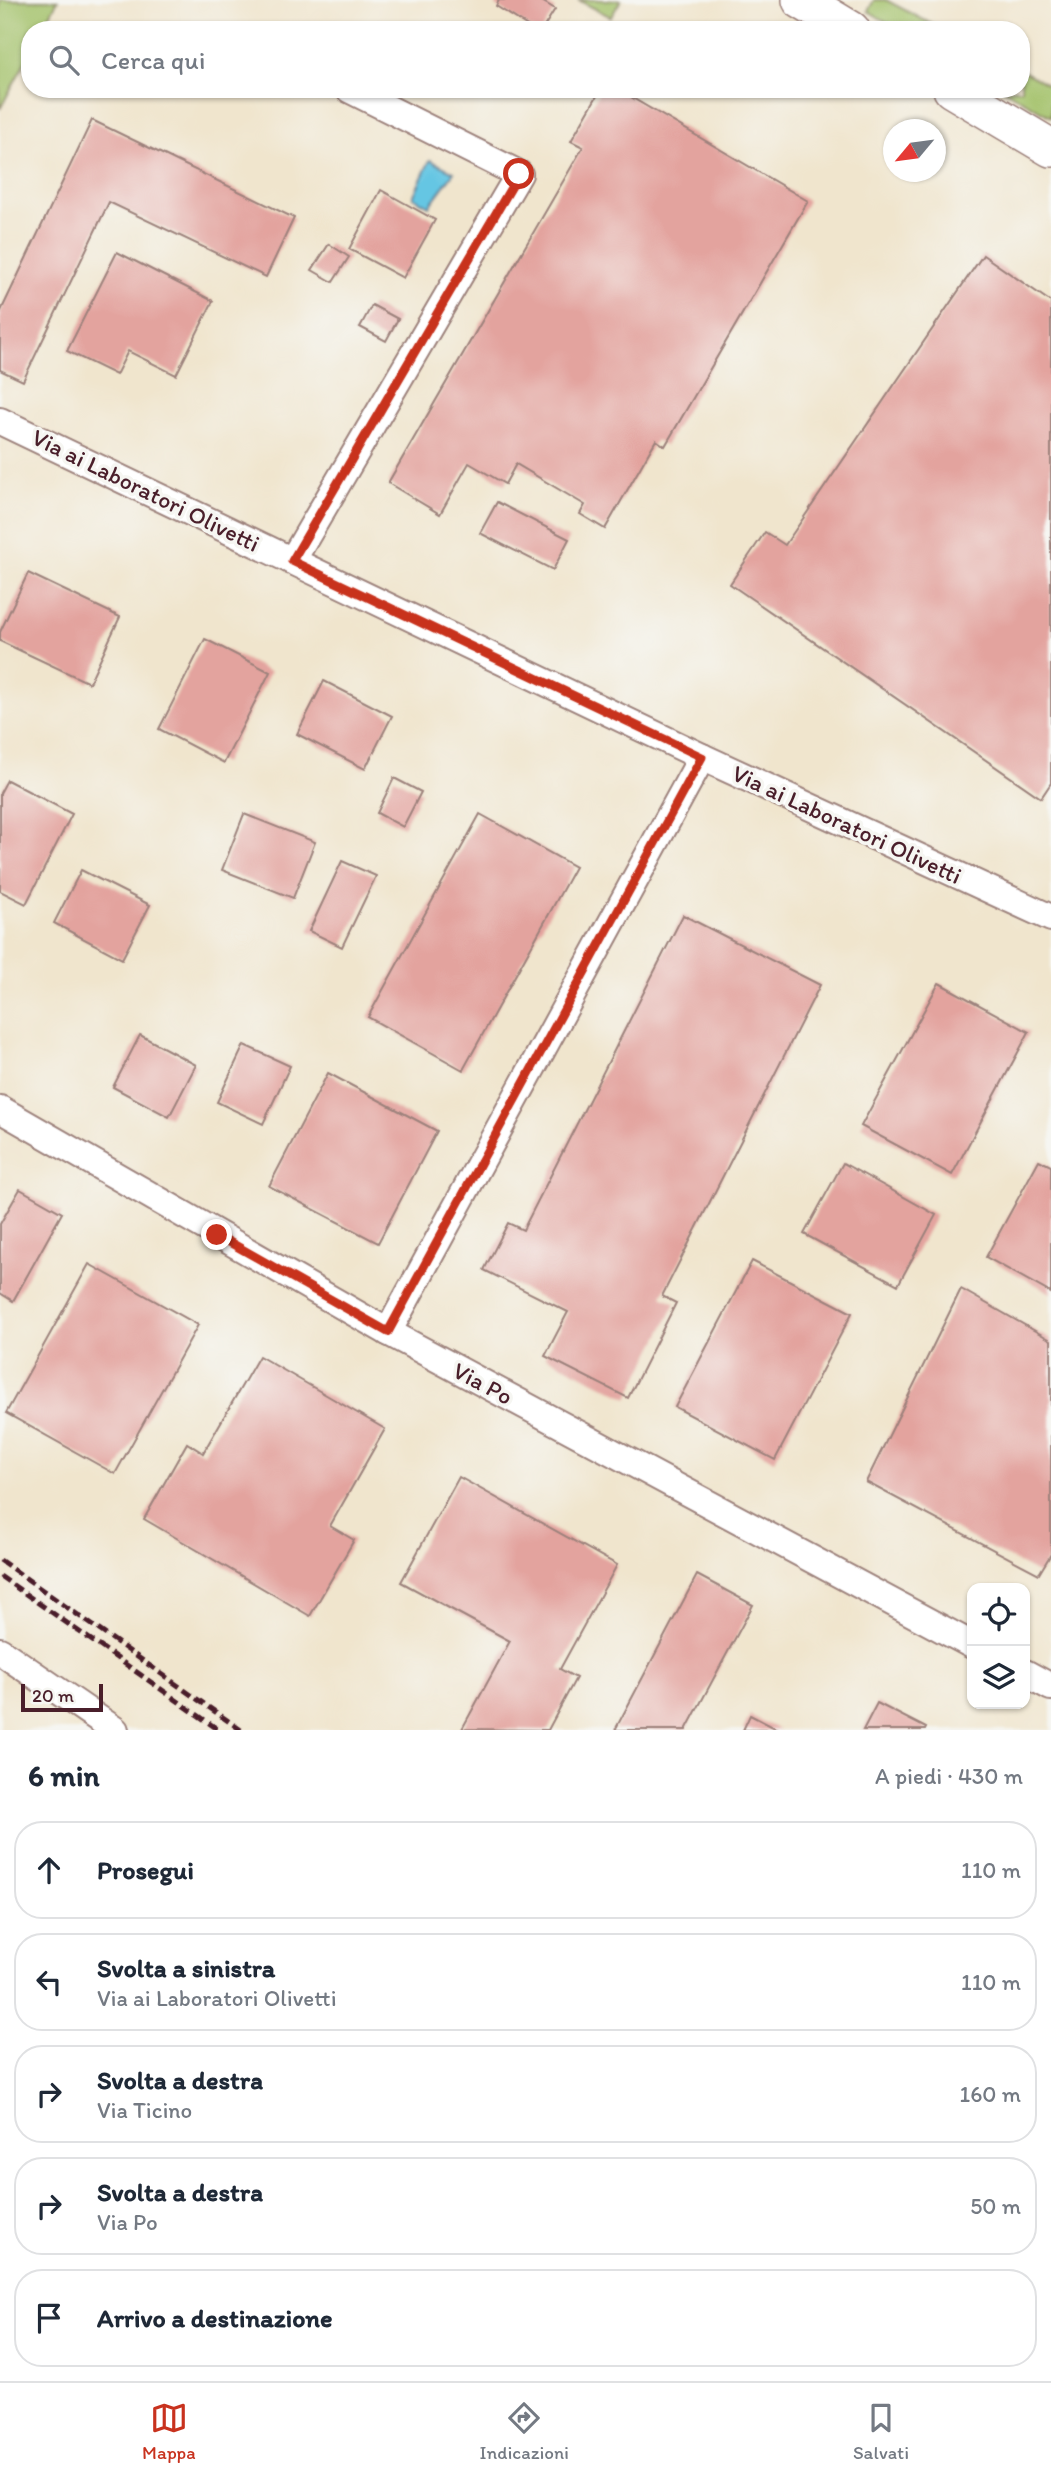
<!DOCTYPE html>
<html lang="it">
<head>
<meta charset="utf-8">
<style>
	:root { --surface:#fff; --page:#f2f2f3; --text:#1f2937; --muted:#747a83; --line:#e0e1e3; --accent:#c8321e }
	body { margin:0; font-family:Itim,sans-serif; background:var(--page); color:var(--text) }
	.controls { position:absolute; right:21px; bottom:21px; display:grid; overflow:hidden; border-radius:14px; box-shadow:0 2px 5px #0004 }
	.controls button { width:63px; height:63px; display:grid; place-items:center; padding:0; border:0; border-bottom:2px solid var(--line); background:var(--surface); color:var(--text); font:35px sans-serif }
	.compass { position:absolute; left:883px; top:119px; width:63px; height:63px; border-radius:50%; background:var(--surface); box-shadow:0 2px 5px #0004; rotate:241deg }
	.scale { position:absolute; left:21px; bottom:18px; width:82px; box-sizing:border-box; padding-left:7px; border:4px solid #4a1f2b; border-top:0; font-size:19px; line-height:24px; white-space:nowrap; color:#4a1f2b; -webkit-text-stroke:5px #f6f6f2; paint-order:stroke }
	.stop { position:absolute; width:21px; height:21px; margin:-16px; border:5px solid #c8321e; border-radius:50%; background:#fff }
	.stop.end { background:#c8321e; border-color:#fff; box-shadow:0 2px 7px #0008 }
	.list { margin:0; padding:0; list-style:none }
	h2 { display:flex; justify-content:space-between; align-items:center; height:91px; margin:0; padding:0 28px; font-size:30px }
	h2 small { font-size:23px; font-weight:400; color:var(--muted) }
	.list li { display:grid; grid-template-columns:46px 1fr auto; gap:21px; align-items:center; box-sizing:border-box; height:98px; margin:0 14px 14px; padding:0 14px; border:2px solid var(--line); border-radius:28px }
	.list b { display:block; font-size:26px; white-space:nowrap }
	.list p { margin:0; font-size:23px; white-space:nowrap; color:var(--muted) }
	.list em { font-size:23px; font-style:normal; color:var(--muted) }
	.icon { flex:none; width:38px; height:38px; fill:none; stroke:currentColor; stroke-width:2; stroke-linecap:round; stroke-linejoin:round }
	.map { position:relative; flex:none; width:1051px; height:1730px; overflow:hidden }
	.search { position:absolute; background:var(--surface); box-shadow:0 2px 5px #0004; left:21px; right:21px; top:21px; height:77px; display:flex; align-items:center; gap:18px; box-sizing:border-box; padding:0 24px; border-radius:28px; color:var(--muted); font-size:26px }
	.sheet { height:651px; background:var(--surface) }
	nav { display:flex; justify-content:space-around; align-items:center; box-sizing:border-box; height:98px; border-top:2px solid var(--line); background:var(--surface); font-size:19px; color:var(--muted) }
	nav a { display:grid; justify-items:center; gap:4px }
	nav .on { color:var(--accent) }
	.map>svg:first-child { display:block }
</style>
</head>
<body>
<div class="map">
<svg width="1051" height="1730" viewBox="0 0 1051 1730">
	<rect width="100%" height="100%" fill="#f6f6f2"/>
	<filter id="ink" filterUnits="userSpaceOnUse"><feTurbulence type="fractalNoise" baseFrequency=".0143" numOctaves="2"/><feDisplacementMap in="SourceGraphic" scale="14" xChannelSelector="R" yChannelSelector="G"/><feConvolveMatrix kernelMatrix="1 2 1 2 8 2 1 2 1" color-interpolation-filters="sRGB"/></filter>
	<filter id="wash" filterUnits="userSpaceOnUse"><feTurbulence type="fractalNoise" baseFrequency=".00686" numOctaves="4" result="noise"/><feDisplacementMap in="SourceGraphic" scale="28" xChannelSelector="R" yChannelSelector="G"/><feGaussianBlur stdDeviation="1.57" result="paint"/><feColorMatrix in="noise" values="0 0 0 0 0 0 0 0 0 0 0 0 0 0 0 0 0 1.4 0 .05"/><feComposite in="paint" operator="in"/></filter>
	<g filter="url(#wash)">
		<rect width="100%" height="100%" fill="#f0e5cd"/>
		<g fill="#a3c169" stroke="#76704a" stroke-width="2">
			<polygon points="0,0 58,0 42,30 30,30 30,53 0,109"/>
			<polygon points="578,0 621,0 611,17"/>
			<polygon points="874,0 886,0 943,30 900,30 868,11"/>
			<polygon points="1021,70 1051,86 1051,117 1003,89 1021,89"/>
		</g>
		<polygon fill="#65c6e3" stroke="#587287" stroke-width="2" points="430,160 454,172 429,206 413,197"/>
		<g id="blocks">
			<g fill="#e3a39e">
				<polygon points="499,0 540,0 555,9 542,30 534,30 496,6"/>
				<polygon points="601,89 617,89 808,201 665,446 656,440 605,529 580,514 585,505 516,464 505,484 469,463 440,514 388,483 583,147 571,141"/>
				<polygon points="92,120 294,218 266,277 109,202 23,381 0,370 0,313"/>
				<polygon points="381,190 435,220 403,278 349,249"/>
				<polygon points="329,244 349,257 333,282 312,270"/>
				<polygon points="117,252 213,301 176,375 128,351 116,375 67,351"/>
				<polygon points="983,255 1051,302 1051,783 1041,798 730,584 765,532 785,545"/>
				<polygon points="372,305 398,319 386,341 360,327"/>
				<polygon points="497,502 569,539 553,570 480,533"/>
				<polygon points="28,573 120,617 89,683 0,641 0,632"/>
				<polygon points="205,639 270,672 224,763 159,729"/>
				<polygon points="324,681 392,716 365,769 297,734"/>
				<polygon points="394,778 421,792 403,827 377,813"/>
				<polygon points="7,780 72,814 26,904 0,891 0,793"/>
				<polygon points="244,814 315,842 293,898 222,870"/>
				<polygon points="480,814 575,867 463,1070 368,1017"/>
				<polygon points="342,861 376,876 342,947 309,931"/>
				<polygon points="81,870 150,905 122,959 54,923"/>
				<polygon points="683,915 820,985 662,1296 676,1303 628,1398 545,1356 568,1312 484,1270 508,1223 523,1230"/>
				<polygon points="939,983 1029,1032 952,1175 861,1126"/>
				<polygon points="140,1035 196,1065 169,1117 113,1087"/>
				<polygon points="244,1045 290,1066 263,1124 217,1102"/>
				<polygon points="328,1073 437,1131 378,1243 269,1186"/>
				<polygon points="1039,1160 1051,1166 1051,1293 986,1257"/>
				<polygon points="843,1163 936,1215 898,1285 804,1234"/>
				<polygon points="20,1189 62,1213 13,1301 0,1293 0,1224"/>
				<polygon points="752,1261 852,1313 775,1460 675,1407"/>
				<polygon points="89,1264 198,1325 115,1474 6,1413"/>
				<polygon points="961,1289 1051,1340 1051,1554 1039,1574 866,1482"/>
				<polygon points="259,1356 385,1429 330,1526 354,1540 310,1616 144,1519 187,1443 203,1453"/>
				<polygon points="459,1477 617,1565 560,1669 576,1678 548,1730 462,1729 510,1641 401,1582"/>
				<polygon points="697,1575 753,1605 686,1730 615,1730"/>
				<polygon points="877,1703 926,1728 925,1730 863,1730"/>
				<polygon points="750,1715 779,1730 743,1730"/>
			</g>
		</g>
	</g>
	<g filter="url(#ink)">
		<use href="#blocks" fill-opacity="0" stroke="#9d827c" stroke-width="2"/>
		<g fill="none" stroke-linecap="round" stroke-linejoin="round">
			<g stroke="#9d827c" stroke-width="30">
				<g id="street">
					<polyline points="0,421 702,757 1051,918"/>
					<polyline points="292,561 519,174 349,89"/>
					<polyline points="0,1109 388,1332 972,1645"/>
					<polyline points="388,1332 702,757"/>
					<polyline points="0,1651 115,1730"/>
					<polyline points="1025,1673 1051,1687"/>
				</g>
			</g>
			<g stroke="#9d827c" stroke-width="40">
				<g id="secondary">
					<polyline points="801,0 851,30"/>
					<polyline points="952,89 1051,148"/>
				</g>
			</g>
			<use href="#street" stroke="#fff" stroke-width="26"/>
			<use href="#secondary" stroke="#fff" stroke-width="37"/>
			<g stroke="#4a1f2b" stroke-width="5" stroke-dasharray="10 5" stroke-linecap="butt">
				<polyline points="0,1560 241,1730"/>
				<polyline points="0,1576 219,1730"/>
			</g>
		</g>
	</g>
	<g fill="none" stroke-linecap="round" stroke-linejoin="round" filter="url(#ink)">
		<polyline stroke="#c8321e" stroke-width="9" points="217,1235 388,1332 702,757 292,561 519,174"/>
	</g>
	<g text-anchor="middle" dominant-baseline="central" stroke-width="7" stroke-linejoin="round" paint-order="stroke">
		<g font-size="24" fill="#4a1f2b" stroke="#f6f6f2">
			<text transform="translate(146 490) rotate(26)">Via ai Laboratori Olivetti</text>
			<text transform="translate(847 824) rotate(25)">Via ai Laboratori Olivetti</text>
			<text transform="translate(483 1383) rotate(28)">Via Po</text>
		</g>
	</g>
</svg>
<div class="controls">
<button><svg class="icon" aria-label="locate" viewBox="0 0 24 24"><circle cx="12" cy="12" r="6"/><path d="M12 2v4M12 18v4M2 12h4M18 12h4"/></svg></button>
<button><svg class="icon" aria-label="layers" viewBox="0 0 24 24"><path d="M12 4l9 5-9 5-9-5zM3 14l9 5 9-5"/></svg></button>
</div>
<svg class="compass" viewBox="-18 -18 36 36"><path d="M0-13l5 13h-10z" fill="#e53935"/><path d="M0 13l5-13h-10z" fill="#747a83"/></svg>
<div class="scale">20 m</div>
<div class="stop" style="left:519px;top:174px"></div>
<div class="stop end" style="left:217px;top:1235px"></div>
<div class="search"><svg class="icon" aria-label="search" viewBox="0 0 24 24"><circle cx="10" cy="10" r="6"/><path d="M15 15l6 6"/></svg>Cerca qui</div>
</div>
<section class="sheet">
<h2>6 min<small>A piedi · 430 m</small></h2>
<ul class="list">
<li><svg class="icon" aria-label="ahead" viewBox="0 0 24 24"><path d="M12 20V5M6 11l6-6 6 6"/></svg><div><b>Prosegui</b></div><em>110 m</em></li>
<li><svg class="icon" aria-label="left" viewBox="0 0 24 24"><path d="M17 20v-9H6M10 6l-5 5 5 5"/></svg><div><b>Svolta a sinistra</b><p>Via ai Laboratori Olivetti</p></div><em>110 m</em></li>
<li><svg class="icon" aria-label="right" viewBox="0 0 24 24"><path d="M7 20v-9h11M14 6l5 5-5 5"/></svg><div><b>Svolta a destra</b><p>Via Ticino</p></div><em>160 m</em></li>
<li><svg class="icon" aria-label="right" viewBox="0 0 24 24"><path d="M7 20v-9h11M14 6l5 5-5 5"/></svg><div><b>Svolta a destra</b><p>Via Po</p></div><em>50 m</em></li>
<li><svg class="icon" aria-label="arrive" viewBox="0 0 24 24"><path d="M6 21V4h12l-3 4 3 4H6"/></svg><div><b>Arrivo a destinazione</b></div></li>
</ul>
</section>
<nav>
<a class="on"><svg class="icon" aria-label="map" viewBox="0 0 24 24"><path d="M3 6l6-2 6 2 6-2v14l-6 2-6-2-6 2zM9 4v14M15 6v14"/></svg>Mappa</a>
<a><svg class="icon" aria-label="directions" viewBox="0 0 24 24"><path d="M12 3l9 9-9 9-9-9zM9 14v-3h6M13 9l2 2-2 2"/></svg>Indicazioni</a>
<a><svg class="icon" aria-label="saved" viewBox="0 0 24 24"><path d="M7 4h10v16l-5-4-5 4z"/></svg>Salvati</a>
</nav>
</body>
</html>
